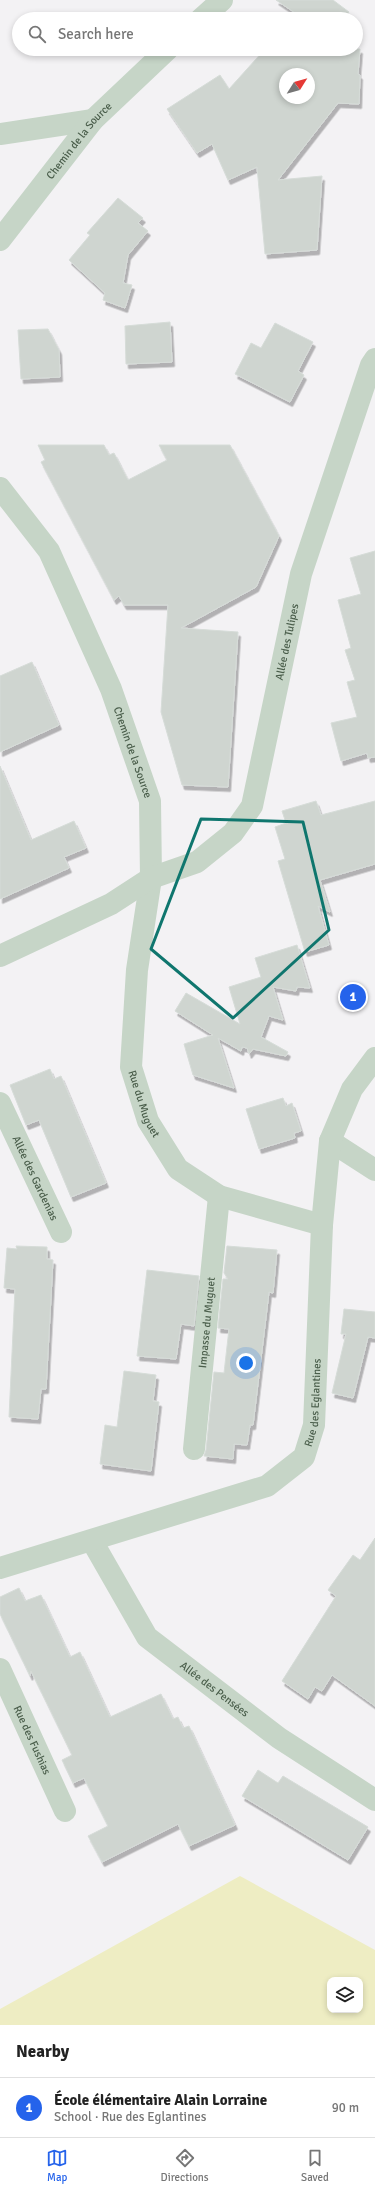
<!DOCTYPE html>
<html lang="en">
<head>
<meta charset="utf-8">
<style>
	:root { --surface:#fff; --page:#f6f6f6; --text:#222; --muted:#767676; --line:#e0e0e0; --accent:#2563eb }
	body { margin:0; font-family:Signika,sans-serif; background:var(--page); color:var(--text) }
	.controls { position:absolute; right:12px; bottom:12px; display:grid; overflow:hidden; border-radius:8px; box-shadow:0 2px 6px #0003 }
	.controls button { width:36px; height:36px; display:grid; place-items:center; padding:0; border:0; border-bottom:1px solid var(--line); background:var(--surface); color:var(--text); font:20px sans-serif }
	.compass { position:absolute; left:279px; top:68px; width:36px; height:36px; border-radius:50%; background:var(--surface); box-shadow:0 2px 6px #0003; rotate:53deg }
	.you { position:absolute; left:246px; top:1363px; width:14px; height:14px; margin:-10px; border:3px solid #fff; border-radius:50%; background:#1a73e8; box-shadow:0 0 0 6px #1a73e833 }
	.badge { display:grid; place-items:center; width:26px; height:26px; border-radius:50%; background:var(--accent); color:#fff; font-size:13px; font-weight:700 }
	.pin { position:absolute; translate:-50% -50%; border:2px solid #fff; box-shadow:0 1px 4px #0006 }
	.list { margin:0; padding:0; list-style:none }
	h2 { display:flex; justify-content:space-between; align-items:center; height:52px; margin:0; padding:0 16px; font-size:17px }
	h2 small { font-size:13px; font-weight:400; color:var(--muted) }
	.list li { display:grid; grid-template-columns:26px 1fr auto; gap:12px; align-items:center; box-sizing:border-box; height:60px; padding:0 16px; border-top:1px solid var(--line) }
	.list b { display:block; font-size:15px; white-space:nowrap }
	.list p { margin:0; font-size:13px; white-space:nowrap; color:var(--muted) }
	.list em { font-size:13px; font-style:normal; color:var(--muted) }
	.icon { flex:none; width:22px; height:22px; fill:none; stroke:currentColor; stroke-width:2; stroke-linecap:round; stroke-linejoin:round }
	.map { position:relative; flex:none; width:375px; height:2025px; overflow:hidden }
	.search { position:absolute; background:var(--surface); box-shadow:0 2px 6px #0003; left:12px; right:12px; top:12px; height:44px; display:flex; align-items:center; gap:10px; box-sizing:border-box; padding:0 14px; border-radius:22px; color:var(--muted); font-size:15px }
	.sheet { height:112px; background:var(--surface) }
	nav { display:flex; justify-content:space-around; align-items:center; box-sizing:border-box; height:56px; border-top:1px solid var(--line); background:var(--surface); font-size:11px; color:var(--muted) }
	nav a { display:grid; justify-items:center; gap:2px }
	nav .on { color:var(--accent) }
	.map>svg:first-child { display:block }
</style>
</head>
<body>
<div class="map">
<svg width="375" height="2025" viewBox="0 0 375 2025">
	<defs>
		<filter id="shadow"><feDropShadow dx="2.5" dy="4.5" stdDeviation="0" flood-color="#0004"/></filter>
	</defs>
	<rect width="100%" height="100%" fill="#f3f2f4"/>
	<path fill="#eeedc3" fill-rule="evenodd" d="M240,1876l135,74v75h-375v-16zM330,1980h30v30h-30z"/>
	<g fill="#cfd5d0" stroke="#d6dcd8" fill-rule="evenodd" filter="url(#shadow)">
		<polygon points="276,0 333,0 349,12 344,19 304,19"/>
		<path d="M265,49h95l-2,25 2,1 -1,29 -21,-1 -60,77 44,-4 -5,74 -52,4 -8,-87 -29,13 -16,-36 -15,9 -30,-44 53,-34 9,14zM285,74h24v24h-24z"/>
		<polygon points="118,198 143,218 138,223 148,231 128,255 123,283 132,285 125,308 103,300 105,293 69,260 90,235 87,233"/>
		<polygon points="170,322 172,362 126,364 125,326"/>
		<polygon points="275,323 313,342 298,371 304,375 290,402 235,374 251,343 261,348"/>
		<polygon points="48,329 59,350 60,377 21,379 18,330"/>
		<polygon points="38,445 104,445 109,455 114,453 128,480 167,460 159,445 230,445 279,536 256,587 181,628 238,632 228,787 182,785 161,712 168,605 124,605 119,596 114,600 41,462 45,460"/>
		<polygon points="375,551 375,757 368,758 367,753 341,761 331,723 357,717 347,682 355,680 345,650 351,648 338,600 361,594 350,558"/>
		<polygon points="32,662 59,725 0,752 0,676"/>
		<polygon points="0,766 31,840 74,821 86,848 64,857 69,868 0,899"/>
		<polygon points="316,801 321,815 375,801 375,864 320,880 330,912 318,906 329,945 305,952 278,861 285,859 275,827 286,823 282,811"/>
		<polygon points="297,945 310,988 297,987 296,991 273,987 283,1020 269,1016 261,1037 288,1052 286,1056 253,1049 249,1054 247,1048 242,1047 241,1051 218,1038 234,1088 193,1075 184,1044 213,1035 175,1011 186,993 240,1024 229,987 261,977 255,958"/>
		<polygon points="50,1069 54,1079 61,1076 106,1183 71,1197 39,1120 26,1125 10,1085"/>
		<polygon points="283,1098 286,1106 292,1103 301,1131 294,1133 295,1138 259,1149 246,1109"/>
		<polygon points="16,1246 47,1247 47,1259 53,1260 46,1389 41,1389 38,1419 9,1417 15,1289 4,1288 7,1248 17,1249"/>
		<polygon points="227,1246 277,1250 273,1293 269,1292 253,1425 250,1425 247,1445 234,1444 233,1459 204,1456 206,1450 214,1372 224,1373 229,1329 218,1328 223,1279 228,1279 224,1273"/>
		<polygon points="147,1270 199,1276 194,1326 181,1324 176,1359 137,1356"/>
		<polygon points="344,1309 375,1312 375,1338 368,1337 353,1398 332,1393 346,1334 341,1334"/>
		<polygon points="124,1371 156,1375 153,1401 159,1402 151,1471 100,1464 105,1425 117,1427"/>
		<polygon points="375,1538 375,1706 332,1675 322,1691 315,1687 308,1699 282,1681 336,1596 328,1590 353,1555 360,1560"/>
		<polygon points="19,1588 25,1601 41,1595 70,1657 80,1652 110,1717 161,1694 173,1719 178,1717 183,1728 189,1726 235,1825 189,1846 178,1824 102,1862 88,1836 108,1826 84,1778 73,1783 62,1760 72,1755 31,1671 30,1676 0,1614 0,1597"/>
		<polygon points="258,1770 278,1783 283,1776 368,1827 348,1860 242,1796"/>
	</g>
	<g fill="none" stroke-linecap="round" stroke-linejoin="round">
		<g stroke="#c6d5c7" stroke-width="22">
			<polyline points="201,19 222,0"/>
			<polyline points="0,134 93,120"/>
			<path id="s1" d="M0,240l93,-120 75,-71"/>
			<path id="s2" d="M0,488l49,63 62,138 39,112 1,77 -14,92 -6,97 17,54 30,48 41,27 103,29"/>
			<path id="s3" d="M0,956l111,-52 40,-26 46,-16 36,-29 19,-27 49,-232 70,-209 4,-6"/>
			<path id="s4" d="M0,1103l61,129"/>
			<polyline points="330,1141 375,1170"/>
			<path id="s5" d="M194,1449l25,-253"/>
			<path id="s6" d="M92,1541l55,96 132,101 96,62"/>
			<path id="s7" d="M0,1568l267,-82 37,-29 10,-32 8,-200 8,-84 22,-52 23,-31"/>
			<path id="s8" d="M0,1669l65,142"/>
		</g>
	</g>
	<path fill="none" stroke="#0f766e" stroke-width="3" stroke-linejoin="round" d="M201,819l102,3 26,108 -96,88 -82,-69z"/>
	<g text-anchor="middle" dominant-baseline="central" stroke-width="3.5" stroke-linejoin="round" paint-order="stroke">
		<g font-size="11" fill="#4a5e4b" stroke="#fff">
			<text stroke="none"><textPath href="#s1" startOffset="127">Chemin de la Source</textPath></text>
			<text stroke="none"><textPath href="#s3" startOffset="466">Allée des Tulipes</textPath></text>
			<text stroke="none"><textPath href="#s2" startOffset="298">Chemin de la Source</textPath></text>
			<text stroke="none"><textPath href="#s2" startOffset="656">Rue du Muguet</textPath></text>
			<text stroke="none"><textPath href="#s4" startOffset="83">Allée des Gardenias</textPath></text>
			<text stroke="none"><textPath href="#s5" startOffset="127">Impasse du Muguet</textPath></text>
			<text stroke="none"><textPath href="#s7" startOffset="382">Rue des Eglantines</textPath></text>
			<text stroke="none"><textPath href="#s6" startOffset="196">Allée des Pensées</textPath></text>
			<text stroke="none"><textPath href="#s8" startOffset="78">Rue des Fushias</textPath></text>
		</g>
	</g>
</svg>
<div class="controls">
<button><svg class="icon" aria-label="layers" viewBox="0 0 24 24"><path d="M12 4l9 5-9 5-9-5zM3 14l9 5 9-5"/></svg></button>
</div>
<svg class="compass" viewBox="-18 -18 36 36"><path d="M0-13l5 13h-10z" fill="#e53935"/><path d="M0 13l5-13h-10z" fill="#767676"/></svg>
<div class="you"></div>
<div class="pin badge" style="left:353px;top:997px">1</div>
<div class="search"><svg class="icon" aria-label="search" viewBox="0 0 24 24"><circle cx="10" cy="10" r="6"/><path d="M15 15l6 6"/></svg>Search here</div>
</div>
<section class="sheet">
<h2>Nearby<small></small></h2>
<ul class="list">
<li><span class="badge">1</span><div><b>École élémentaire Alain Lorraine</b><p>School · Rue des Eglantines</p></div><em>90 m</em></li>
</ul>
</section>
<nav>
<a class="on"><svg class="icon" aria-label="map" viewBox="0 0 24 24"><path d="M3 6l6-2 6 2 6-2v14l-6 2-6-2-6 2zM9 4v14M15 6v14"/></svg>Map</a>
<a><svg class="icon" aria-label="directions" viewBox="0 0 24 24"><path d="M12 3l9 9-9 9-9-9zM9 14v-3h6M13 9l2 2-2 2"/></svg>Directions</a>
<a><svg class="icon" aria-label="saved" viewBox="0 0 24 24"><path d="M7 4h10v16l-5-4-5 4z"/></svg>Saved</a>
</nav>
</body>
</html>
